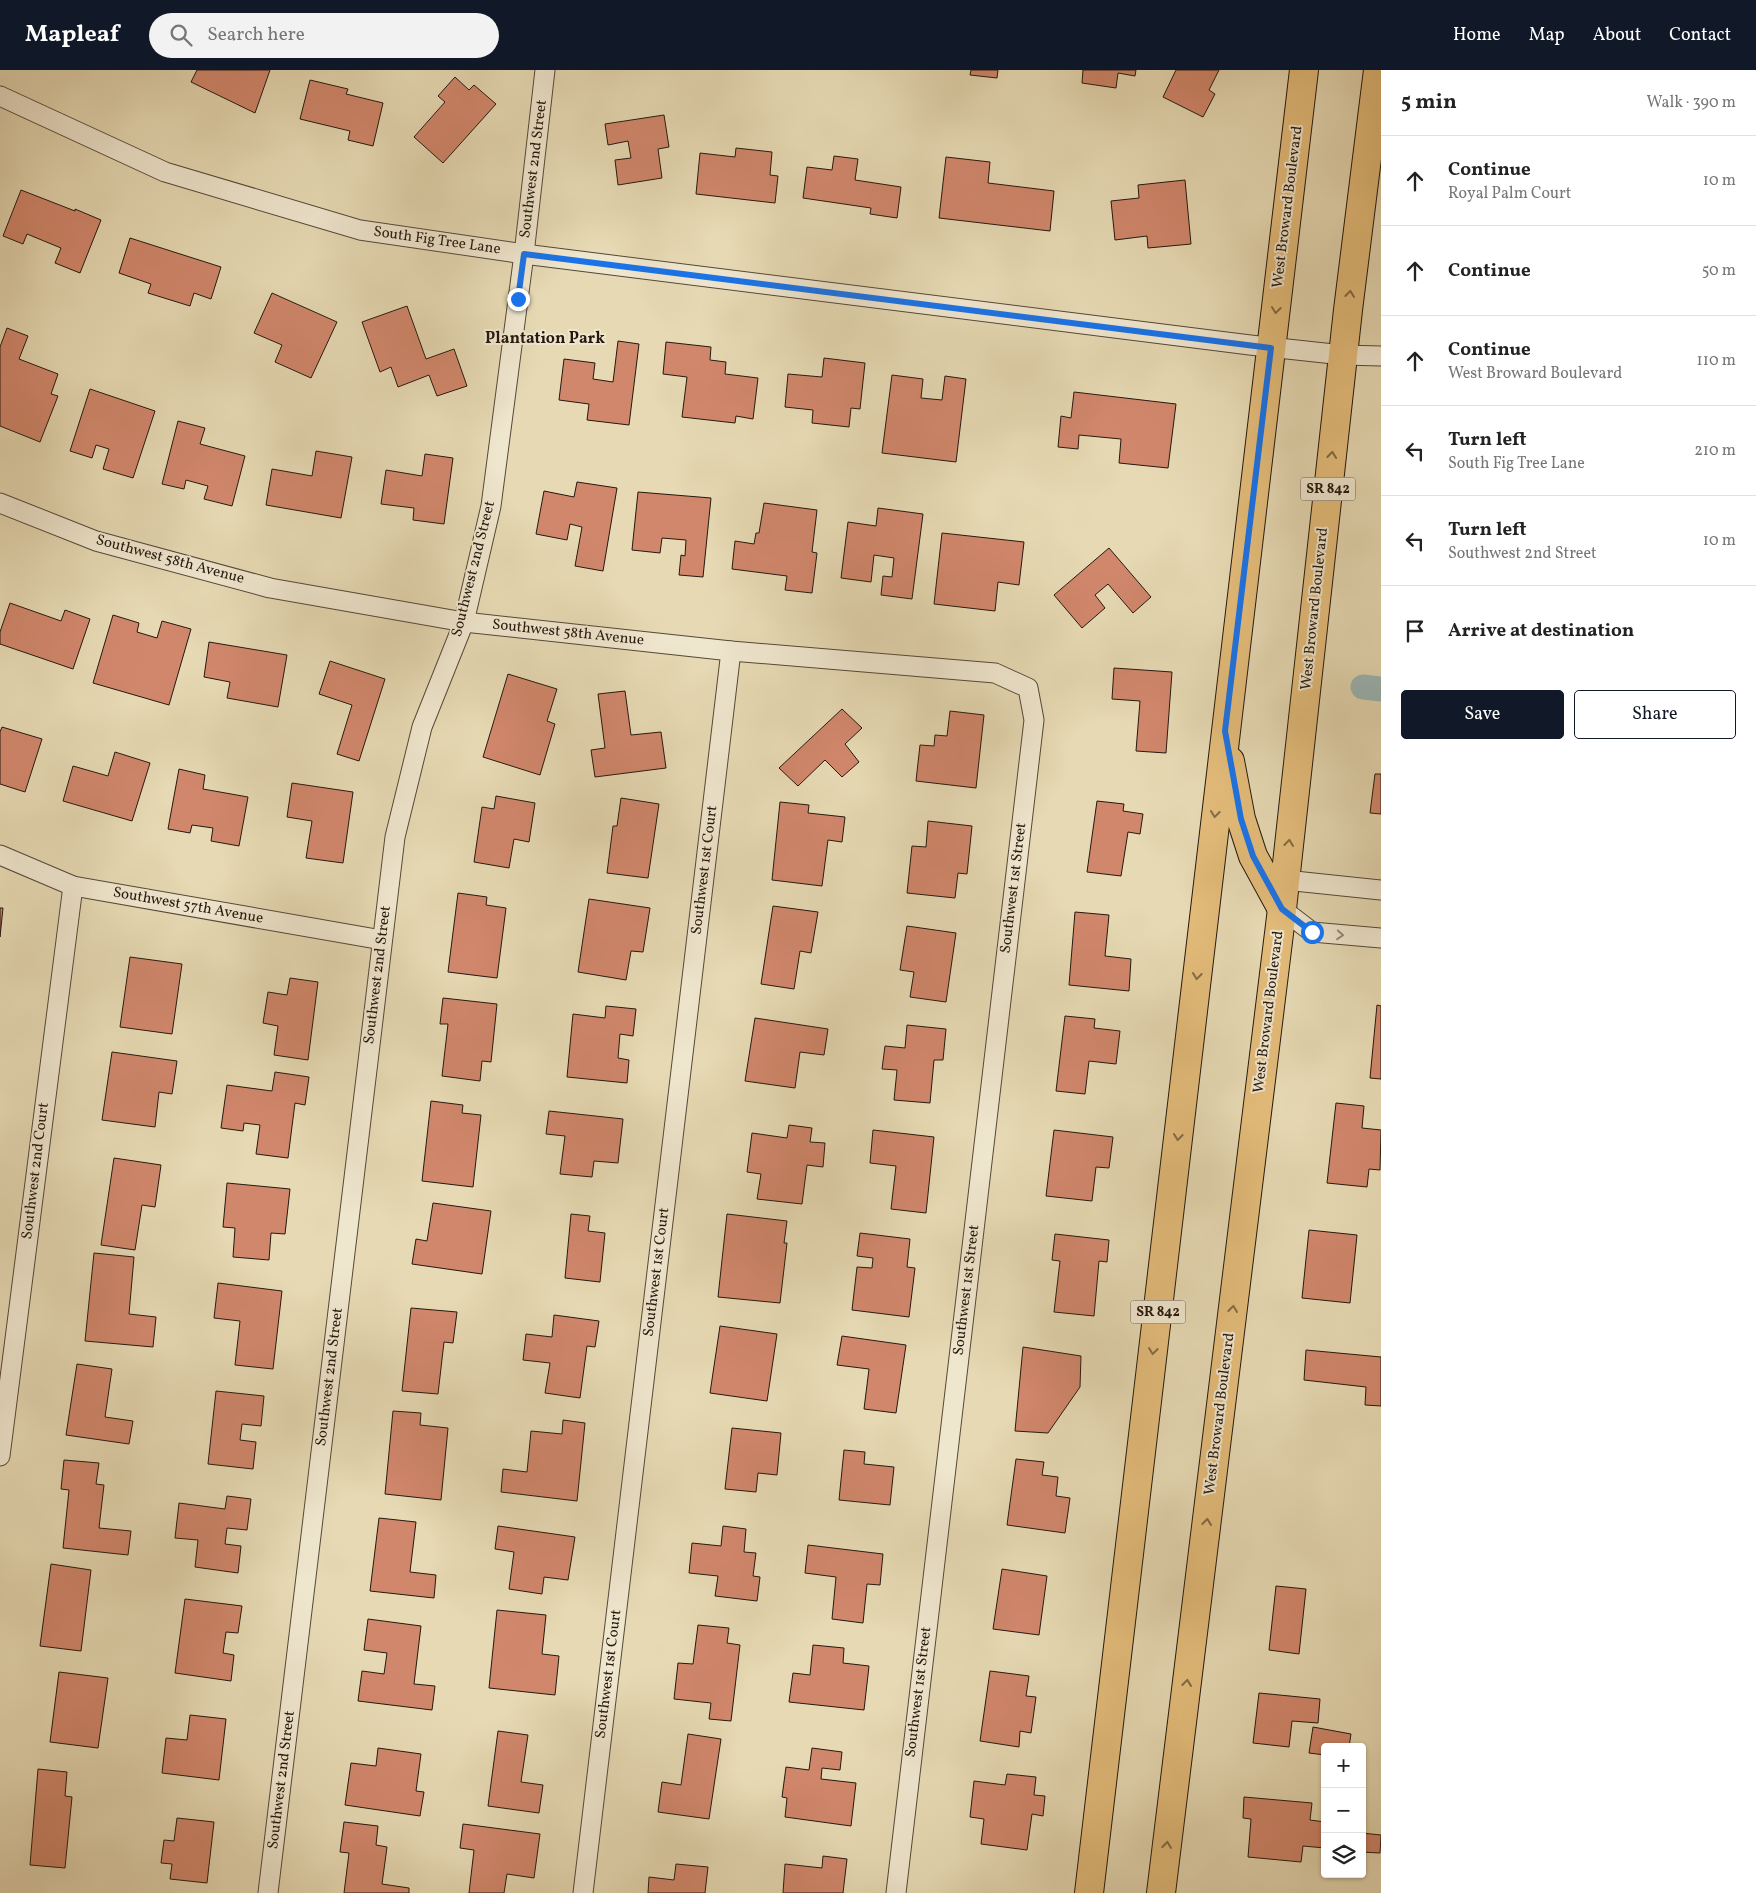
<!DOCTYPE html>
<html lang="en">
<head>
<meta charset="utf-8">
<style>
	:root { --surface:#fff; --page:#f2f2f2; --text:#222; --muted:#767676; --line:#e0e0e0; --accent:#111827 }
	body { margin:0; font-family:Vollkorn,serif; background:var(--page); color:var(--text) }
	.controls { position:absolute; right:15px; bottom:15px; display:grid; overflow:hidden; border-radius:5px; box-shadow:0 1px 4px #0004 }
	.controls button { width:45px; height:45px; display:grid; place-items:center; padding:0; border:0; border-bottom:1px solid var(--line); background:var(--surface); color:var(--text); font:25px sans-serif }
	.stop { position:absolute; width:15px; height:15px; margin:-11px; border:4px solid #1a73e8; border-radius:50%; background:#fff }
	.stop.end { background:#1a73e8; border-color:#fff; box-shadow:0 1px 5px #0008 }
	.list { margin:0; padding:0; list-style:none }
	h2 { display:flex; justify-content:space-between; align-items:center; height:65px; margin:0; padding:0 20px; font-size:21px }
	h2 small { font-size:16px; font-weight:400; color:var(--muted) }
	.list li { display:grid; grid-template-columns:32px 1fr auto; gap:15px; align-items:center; box-sizing:border-box; height:90px; padding:0 20px; border-top:1px solid var(--line) }
	.list b { display:block; font-size:19px; white-space:nowrap }
	.list p { margin:0; font-size:16px; white-space:nowrap; color:var(--muted) }
	.list em { font-size:16px; font-style:normal; color:var(--muted) }
	.actions { display:flex; gap:10px; padding:15px 20px }
	.actions a { flex:1; padding:11px 0; border:1px solid var(--accent); border-radius:5px; text-align:center; font-size:18px; color:var(--accent) }
	.actions .main { background:var(--accent); color:#fff }
	.icon { flex:none; width:28px; height:28px; fill:none; stroke:currentColor; stroke-width:2; stroke-linecap:round; stroke-linejoin:round }
	.map { position:relative; flex:none; width:1381px; height:1823px; overflow:hidden }
	header { display:flex; align-items:center; gap:30px; box-sizing:border-box; height:70px; padding:0 25px; background:var(--accent); color:#fff }
	header strong { font-size:24px }
	nav { display:flex; gap:28px; margin-inline-start:auto; font-size:18px }
	.search { width:350px; height:45px; background:var(--page); display:flex; align-items:center; gap:12px; box-sizing:border-box; padding:0 18px; border-radius:28px; color:var(--muted); font-size:19px }
	main { display:flex }
	aside { flex:1; background:var(--surface) }
	.map>svg:first-child { display:block }
</style>
</head>
<body>
<header>
<strong>Mapleaf</strong>
<div class="search"><svg class="icon" aria-label="search" viewBox="0 0 24 24"><circle cx="10" cy="10" r="6"/><path d="M15 15l6 6"/></svg>Search here</div>
<nav><a>Home</a><a>Map</a><a>About</a><a>Contact</a></nav>
</header>
<main>
<div class="map">
<svg width="1381" height="1823" viewBox="0 0 1381 1823">
	<rect width="100%" height="100%" fill="#e6d9b3"/>
	<filter id="stains"><feTurbulence type="fractalNoise" baseFrequency=".004" numOctaves="4"/><feColorMatrix values="0 0 0 0 .2 0 0 0 0 .09 0 0 0 0 .02 0 0 0 .5 -.17"/></filter>
	<radialGradient id="worn" r=".72"><stop offset=".6" stop-color="#630" stop-opacity="0"/><stop offset="1" stop-color="#630" stop-opacity=".3"/></radialGradient>
	<g fill="none" stroke-linecap="round" stroke-linejoin="round">
		<polyline stroke="#9cb7b8" stroke-width="25" points="1363,617 1381,619"/>
	</g>
	<g fill="#d1876c" stroke="#25180e">
		<polygon points="197,0 270,0 255,43 191,12"/>
		<polygon points="971,0 998,0 997,8 970,5"/>
		<polygon points="1083,0 1136,0 1135,6 1118,3 1116,18 1082,13"/>
		<polygon points="1176,0 1219,0 1209,20 1215,24 1203,47 1163,27"/>
		<polygon points="455,7 469,20 474,15 496,34 443,93 414,67 445,32 438,26"/>
		<polygon points="310,10 348,19 346,24 383,33 373,76 348,70 350,61 300,49"/>
		<polygon points="664,45 669,77 658,79 662,108 618,115 615,90 631,88 628,71 608,75 605,54"/>
		<polygon points="736,78 772,82 770,105 778,106 775,133 696,124 700,83 735,87"/>
		<polygon points="834,86 858,89 855,110 901,117 897,148 870,144 871,138 803,128 807,97 832,100"/>
		<polygon points="946,87 990,92 988,113 1054,121 1050,161 939,148"/>
		<polygon points="1185,110 1191,174 1148,178 1147,166 1115,170 1111,131 1139,128 1138,115"/>
		<polygon points="21,120 75,141 75,139 101,150 80,203 55,193 61,178 27,164 23,174 3,166"/>
		<polygon points="130,168 221,197 211,229 194,223 190,236 148,223 151,214 119,203"/>
		<polygon points="272,223 337,252 311,308 275,292 282,275 254,263"/>
		<polygon points="407,236 426,289 454,279 467,316 437,326 429,305 398,317 391,297 380,302 362,252"/>
		<polygon points="7,258 28,266 19,289 58,304 51,324 58,326 40,372 0,356 0,277"/>
		<polygon points="618,271 639,274 629,355 587,350 589,334 559,330 564,289 595,293 593,309 613,312"/>
		<polygon points="666,272 711,277 710,290 726,292 725,304 758,308 753,349 736,346 735,353 682,347 687,307 663,304"/>
		<polygon points="824,288 865,293 860,339 851,338 849,357 812,353 813,340 785,337 788,304 822,307"/>
		<polygon points="892,305 923,309 921,328 942,330 945,306 966,309 956,392 882,383"/>
		<polygon points="90,319 155,341 133,408 103,399 109,379 96,375 92,388 70,381"/>
		<polygon points="1074,322 1176,334 1168,398 1119,393 1121,369 1079,365 1078,379 1058,377 1061,346 1071,348"/>
		<polygon points="178,351 205,358 200,374 245,386 232,436 204,429 208,416 186,410 184,419 162,414"/>
		<polygon points="316,381 352,387 341,448 266,435 272,399 312,406"/>
		<polygon points="425,384 453,388 444,454 413,450 414,438 381,434 386,400 422,406"/>
		<polygon points="577,412 617,418 603,501 575,496 582,457 570,454 567,470 536,464 544,421 574,427"/>
		<polygon points="638,422 711,428 703,507 679,505 681,485 685,486 686,470 662,468 660,483 632,480"/>
		<polygon points="764,433 817,440 812,482 817,483 812,523 785,520 787,506 732,499 735,471 754,474 756,463 759,463"/>
		<polygon points="878,438 923,444 912,529 881,525 883,506 892,507 894,488 874,485 871,512 841,508 848,452 876,456"/>
		<polygon points="942,463 1024,472 1019,515 998,512 995,541 934,534"/>
		<polygon points="1109,478 1151,527 1133,543 1108,514 1095,525 1105,538 1082,558 1054,525"/>
		<polygon points="10,533 61,551 65,540 90,549 73,599 0,574 0,562"/>
		<polygon points="113,545 139,553 137,562 157,568 162,551 191,559 169,635 93,613"/>
		<polygon points="209,572 287,585 278,637 227,628 230,612 204,607"/>
		<polygon points="330,591 385,609 359,691 337,684 352,635 319,624"/>
		<polygon points="1114,598 1172,602 1166,683 1136,681 1140,631 1112,629"/>
		<polygon points="508,604 557,619 547,651 555,654 540,705 483,687"/>
		<polygon points="625,621 631,665 661,662 666,698 595,707 591,680 605,678 598,624"/>
		<polygon points="842,639 862,658 845,674 859,692 842,707 825,690 798,716 779,698"/>
		<polygon points="950,641 984,645 976,718 916,711 920,675 934,676 935,665 947,666"/>
		<polygon points="2,657 42,669 25,722 0,714 0,662"/>
		<polygon points="115,682 150,693 132,751 63,731 73,696 108,706"/>
		<polygon points="179,699 205,705 203,719 248,727 239,776 211,771 213,758 192,755 190,763 168,759"/>
		<polygon points="1375,704 1381,704 1381,744 1370,743"/>
		<polygon points="292,713 353,722 343,793 306,788 312,751 287,747"/>
		<polygon points="496,726 535,733 529,772 514,769 509,798 474,792 482,737 494,739"/>
		<polygon points="621,728 659,734 648,808 607,803 613,756 617,756"/>
		<polygon points="1097,731 1124,734 1123,741 1143,744 1140,764 1128,762 1121,806 1087,802"/>
		<polygon points="780,732 809,735 808,743 845,747 842,772 828,770 822,816 772,810"/>
		<polygon points="928,751 972,756 967,804 958,803 955,828 907,823 912,776 926,777"/>
		<polygon points="458,823 487,827 486,835 506,838 497,908 448,902"/>
		<polygon points="589,829 650,838 643,882 631,881 626,910 578,902"/>
		<polygon points="773,836 818,842 811,883 800,881 794,919 761,914"/>
		<polygon points="0,838 3,838 0,867"/>
		<polygon points="1075,842 1109,845 1105,886 1131,889 1129,921 1069,915"/>
		<polygon points="907,856 956,863 946,932 910,927 914,902 900,900"/>
		<polygon points="130,887 182,894 172,964 120,957"/>
		<polygon points="290,908 318,912 308,990 274,985 278,956 263,953 268,922 287,925"/>
		<polygon points="443,928 497,934 491,992 482,991 480,1011 442,1006 448,954 440,954"/>
		<polygon points="1377,935 1381,936 1381,1009 1370,1008"/>
		<polygon points="606,936 636,939 633,966 620,964 618,988 629,990 627,1013 567,1007 573,944 605,948"/>
		<polygon points="1065,946 1095,949 1094,958 1120,961 1116,994 1089,991 1085,1024 1056,1021"/>
		<polygon points="755,948 828,959 824,985 800,982 795,1018 745,1011"/>
		<polygon points="907,955 946,959 943,990 934,990 930,1033 894,1030 897,1000 882,999 885,976 905,978"/>
		<polygon points="112,982 177,991 172,1024 159,1022 155,1057 102,1050"/>
		<polygon points="275,1002 309,1007 305,1035 295,1033 288,1088 256,1084 260,1055 244,1053 243,1061 221,1058 227,1015 272,1021"/>
		<polygon points="431,1031 463,1035 462,1043 481,1045 473,1117 422,1111"/>
		<polygon points="1336,1033 1364,1036 1362,1058 1381,1060 1380,1100 1369,1099 1367,1117 1327,1113"/>
		<polygon points="549,1041 623,1049 618,1093 594,1091 592,1107 560,1104 565,1066 546,1064"/>
		<polygon points="789,1055 812,1058 810,1072 825,1073 823,1097 807,1095 802,1134 757,1129 761,1104 747,1102 752,1063 787,1068"/>
		<polygon points="873,1060 934,1067 926,1143 891,1139 896,1096 870,1093"/>
		<polygon points="1054,1060 1113,1067 1109,1098 1096,1097 1092,1131 1046,1126"/>
		<polygon points="114,1088 161,1095 155,1137 142,1135 135,1180 101,1175"/>
		<polygon points="227,1113 290,1119 285,1164 271,1163 269,1190 233,1187 235,1158 223,1157"/>
		<polygon points="433,1133 491,1141 482,1204 412,1194 416,1169 427,1171"/>
		<polygon points="571,1144 590,1146 588,1161 605,1163 600,1212 565,1208"/>
		<polygon points="727,1144 787,1151 784,1173 787,1173 780,1233 718,1227"/>
		<polygon points="1309,1160 1357,1165 1350,1233 1302,1228"/>
		<polygon points="860,1163 910,1169 907,1197 915,1198 909,1247 852,1240 857,1197 872,1198 873,1188 857,1186"/>
		<polygon points="1055,1164 1109,1170 1107,1192 1099,1191 1094,1246 1054,1242 1060,1191 1052,1190"/>
		<polygon points="94,1183 134,1187 129,1244 156,1247 153,1277 85,1271"/>
		<polygon points="218,1213 282,1221 273,1299 235,1295 240,1251 214,1248"/>
		<polygon points="411,1238 457,1242 453,1273 444,1272 438,1324 402,1321"/>
		<polygon points="554,1245 599,1251 595,1277 587,1276 580,1328 545,1323 550,1293 523,1290 526,1264 552,1267"/>
		<polygon points="720,1256 777,1264 767,1331 710,1323"/>
		<polygon points="842,1266 906,1275 896,1343 864,1339 869,1299 837,1295"/>
		<polygon points="1023,1277 1081,1286 1080,1317 1048,1363 1015,1361"/>
		<polygon points="1306,1280 1381,1287 1381,1336 1365,1335 1366,1317 1304,1310"/>
		<polygon points="77,1294 112,1299 105,1347 133,1351 129,1374 66,1365"/>
		<polygon points="216,1321 264,1326 261,1356 242,1354 240,1370 256,1372 253,1399 208,1394"/>
		<polygon points="393,1341 421,1343 420,1355 448,1358 441,1430 385,1424"/>
		<polygon points="563,1350 585,1353 577,1431 501,1422 503,1399 527,1402 531,1361 562,1364"/>
		<polygon points="732,1358 781,1363 777,1405 758,1403 756,1422 725,1419"/>
		<polygon points="844,1380 865,1382 864,1394 894,1397 890,1435 839,1430"/>
		<polygon points="1016,1389 1044,1392 1042,1405 1058,1407 1056,1426 1070,1428 1065,1463 1007,1455"/>
		<polygon points="64,1390 99,1393 96,1414 104,1415 99,1458 131,1461 128,1485 63,1478 69,1420 61,1419"/>
		<polygon points="227,1426 251,1429 247,1460 227,1458 225,1474 241,1476 238,1503 195,1497 198,1470 175,1468 179,1433 225,1439"/>
		<polygon points="379,1448 416,1452 410,1502 436,1505 434,1528 370,1521"/>
		<polygon points="498,1456 575,1467 568,1510 544,1507 542,1524 509,1519 514,1482 495,1479"/>
		<polygon points="723,1456 746,1459 744,1482 756,1483 753,1506 760,1507 757,1531 715,1526 718,1506 689,1503 692,1473 721,1476"/>
		<polygon points="808,1475 883,1484 880,1515 867,1514 863,1553 832,1549 836,1507 805,1503"/>
		<polygon points="51,1494 91,1500 81,1581 40,1576"/>
		<polygon points="1002,1499 1047,1506 1039,1565 993,1559"/>
		<polygon points="1276,1516 1306,1519 1299,1584 1269,1580"/>
		<polygon points="185,1529 242,1536 238,1563 226,1562 223,1583 234,1585 231,1611 175,1603"/>
		<polygon points="497,1540 546,1545 542,1584 559,1586 555,1625 489,1618"/>
		<polygon points="368,1549 421,1556 414,1614 435,1616 432,1640 358,1631 362,1601 384,1604 387,1583 364,1580"/>
		<polygon points="698,1555 729,1558 727,1573 740,1575 731,1651 709,1649 711,1633 674,1629 678,1593 693,1594"/>
		<polygon points="813,1575 844,1578 843,1593 869,1596 864,1640 789,1632 793,1603 810,1605"/>
		<polygon points="990,1601 1029,1606 1026,1626 1036,1627 1031,1663 1020,1661 1019,1677 980,1671"/>
		<polygon points="59,1602 108,1608 98,1678 50,1672"/>
		<polygon points="1259,1623 1320,1629 1318,1653 1292,1651 1289,1677 1253,1673"/>
		<polygon points="190,1645 226,1649 219,1710 162,1703 166,1668 187,1670"/>
		<polygon points="1313,1657 1351,1664 1349,1677 1325,1677 1325,1685 1309,1683"/>
		<polygon points="498,1661 528,1665 521,1712 543,1715 539,1743 488,1736"/>
		<polygon points="688,1664 721,1669 709,1749 658,1742 662,1712 681,1715"/>
		<polygon points="378,1678 421,1684 416,1721 424,1722 420,1746 345,1735 351,1693 376,1696"/>
		<polygon points="812,1678 842,1682 840,1700 822,1698 821,1709 856,1713 851,1756 785,1747 787,1728 782,1727 786,1697 809,1700"/>
		<polygon points="38,1699 67,1702 65,1726 72,1727 65,1798 30,1795"/>
		<polygon points="1007,1704 1036,1707 1034,1725 1045,1726 1043,1746 1032,1744 1027,1780 981,1774 984,1749 970,1747 974,1711 1005,1715"/>
		<polygon points="1244,1727 1312,1733 1310,1750 1325,1752 1325,1778 1303,1776 1301,1792 1248,1787 1251,1749 1243,1748"/>
		<polygon points="177,1748 214,1752 207,1813 170,1809 172,1794 161,1793 164,1770 174,1771"/>
		<polygon points="344,1752 378,1756 376,1775 387,1777 382,1814 409,1818 409,1823 344,1823 349,1783 340,1782"/>
		<polygon points="463,1754 540,1764 534,1808 507,1804 504,1823 469,1823 474,1780 460,1778"/>
		<polygon points="1362,1763 1381,1765 1380,1783 1362,1782"/>
		<polygon points="823,1786 847,1789 843,1823 783,1823 785,1794 822,1798"/>
		<polygon points="676,1794 708,1797 705,1823 648,1823 649,1807 674,1810"/>
	</g>
	<g fill="none" stroke-linecap="round" stroke-linejoin="round">
		<g stroke="#554837" stroke-width="21">
			<g id="minor">
				<polyline points="0,26 165,102 360,160 524,184 1250,275 1343,285 1381,286"/>
				<polyline points="0,433 96,471 270,518 464,552 731,581 995,603 1028,618 1034,650 896,1823"/>
				<polyline points="0,785 73,816 382,870"/>
				<polyline points="1285,810 1381,820"/>
				<polyline points="1282,839 1312,862 1381,868"/>
				<polyline points="0,1386 73,816"/>
				<polyline points="268,1823 395,767 422,657 464,552 491,436 524,184 545,0"/>
				<polyline points="583,1823 731,581"/>
			</g>
		</g>
		<g stroke="#25180e" stroke-width="30">
			<g id="primary">
				<polyline points="1230,691 1241,749 1253,786 1282,839"/>
				<polyline points="1089,1823 1304,0"/>
				<polyline points="1161,1823 1282,839 1348,240 1378,0"/>
			</g>
		</g>
		<use href="#minor" stroke="#efe6ce" stroke-width="19"/>
		<use href="#primary" stroke="#e3bc7a" stroke-width="28"/>
	</g>
	<defs><path id="oneway-chevron" d="M-2-3.5L2.5 0L-2 3.5" fill="none" stroke-width="1.6" stroke-linecap="round" stroke-linejoin="round" transform="scale(1.25)"/></defs>
	<g stroke="#846a44">
		<use href="#oneway-chevron" transform="translate(1350 224) rotate(-83)"/>
		<use href="#oneway-chevron" transform="translate(1276 240) rotate(97)"/>
		<use href="#oneway-chevron" transform="translate(1332 385) rotate(-84)"/>
		<use href="#oneway-chevron" transform="translate(1215 744) rotate(97)"/>
		<use href="#oneway-chevron" transform="translate(1289 773) rotate(-84)"/>
		<use href="#oneway-chevron" transform="translate(1197 906) rotate(97)"/>
		<use href="#oneway-chevron" transform="translate(1178 1067) rotate(97)"/>
		<use href="#oneway-chevron" transform="translate(1233 1239) rotate(-83)"/>
		<use href="#oneway-chevron" transform="translate(1153 1281) rotate(97)"/>
		<use href="#oneway-chevron" transform="translate(1207 1452) rotate(-83)"/>
		<use href="#oneway-chevron" transform="translate(1187 1613) rotate(-83)"/>
		<use href="#oneway-chevron" transform="translate(1167 1775) rotate(-83)"/>
	</g>
	<use stroke="#948978" href="#oneway-chevron" transform="translate(1340 865) rotate(5)"/>
	<g fill="none" stroke-linecap="round" stroke-linejoin="round">
		<polyline stroke="#1a73e8" stroke-width="6" points="518,229 524,184 1271,278 1225,661 1241,749 1253,786 1282,839 1312,862"/>
	</g>
	<g text-anchor="middle" dominant-baseline="central" stroke-width="4" stroke-linejoin="round" paint-order="stroke">
		<g fill="#efe6ce" stroke="#625648" stroke-width="1">
			<rect x="1300.5" y="407.5" width="55" height="23" rx="4"/>
			<rect x="1130.5" y="1230.5" width="55" height="23" rx="4"/>
		</g>
		<g font-size="14" font-weight="bold" fill="#25180e">
			<text x="1328" y="419">SR 842</text>
			<text x="1158" y="1242">SR 842</text>
		</g>
		<g font-size="15" fill="#25180e" stroke="#efe6ce">
			<text transform="translate(534 99) rotate(-83)">Southwest 2nd Street</text>
			<text transform="translate(1288 137) rotate(-83)">West Broward Boulevard</text>
			<text transform="translate(437 171) rotate(8)">South Fig Tree Lane</text>
			<text transform="translate(170 490) rotate(15)">Southwest 58th Avenue</text>
			<text transform="translate(474 499) rotate(-76)">Southwest 2nd Street</text>
			<text transform="translate(1315 539) rotate(-84)">West Broward Boulevard</text>
			<text transform="translate(568 563) rotate(6)">Southwest 58th Avenue</text>
			<text transform="translate(705 800) rotate(-83)">Southwest 1st Court</text>
			<text transform="translate(1014 818) rotate(-83)">Southwest 1st Street</text>
			<text transform="translate(188 836) rotate(10)">Southwest 57th Avenue</text>
			<text transform="translate(378 905) rotate(-83)">Southwest 2nd Street</text>
			<text transform="translate(1269 942) rotate(-83)">West Broward Boulevard</text>
			<text transform="translate(36 1101) rotate(-83)">Southwest 2nd Court</text>
			<text transform="translate(657 1202) rotate(-83)">Southwest 1st Court</text>
			<text transform="translate(967 1220) rotate(-83)">Southwest 1st Street</text>
			<text transform="translate(330 1307) rotate(-83)">Southwest 2nd Street</text>
			<text transform="translate(1220 1344) rotate(-83)">West Broward Boulevard</text>
			<text transform="translate(609 1604) rotate(-83)">Southwest 1st Court</text>
			<text transform="translate(919 1622) rotate(-83)">Southwest 1st Street</text>
			<text transform="translate(282 1710) rotate(-83)">Southwest 2nd Street</text>
		</g>
		<g font-size="16" font-weight="bold" fill="#25180e" stroke="#efe6ce">
			<text x="545" y="269">Plantation Park</text>
		</g>
	</g>
	<rect width="100%" height="100%" filter="url(#stains)"/>
	<rect width="100%" height="100%" fill="url(#worn)"/>
</svg>
<div class="controls">
<button>+</button>
<button>−</button>
<button><svg class="icon" aria-label="layers" viewBox="0 0 24 24"><path d="M12 4l9 5-9 5-9-5zM3 14l9 5 9-5"/></svg></button>
</div>
<div class="stop" style="left:1312px;top:862px"></div>
<div class="stop end" style="left:518px;top:229px"></div>
</div>
<aside>
<h2>5 min<small>Walk · 390 m</small></h2>
<ul class="list">
<li><svg class="icon" aria-label="ahead" viewBox="0 0 24 24"><path d="M12 20V5M6 11l6-6 6 6"/></svg><div><b>Continue</b><p>Royal Palm Court</p></div><em>10 m</em></li>
<li><svg class="icon" aria-label="ahead" viewBox="0 0 24 24"><path d="M12 20V5M6 11l6-6 6 6"/></svg><div><b>Continue</b></div><em>50 m</em></li>
<li><svg class="icon" aria-label="ahead" viewBox="0 0 24 24"><path d="M12 20V5M6 11l6-6 6 6"/></svg><div><b>Continue</b><p>West Broward Boulevard</p></div><em>110 m</em></li>
<li><svg class="icon" aria-label="left" viewBox="0 0 24 24"><path d="M17 20v-9H6M10 6l-5 5 5 5"/></svg><div><b>Turn left</b><p>South Fig Tree Lane</p></div><em>210 m</em></li>
<li><svg class="icon" aria-label="left" viewBox="0 0 24 24"><path d="M17 20v-9H6M10 6l-5 5 5 5"/></svg><div><b>Turn left</b><p>Southwest 2nd Street</p></div><em>10 m</em></li>
<li><svg class="icon" aria-label="arrive" viewBox="0 0 24 24"><path d="M6 21V4h12l-3 4 3 4H6"/></svg><div><b>Arrive at destination</b></div></li>
</ul>
<div class="actions"><a class="main">Save</a><a>Share</a></div>
</aside>
</main>
</body>
</html>
